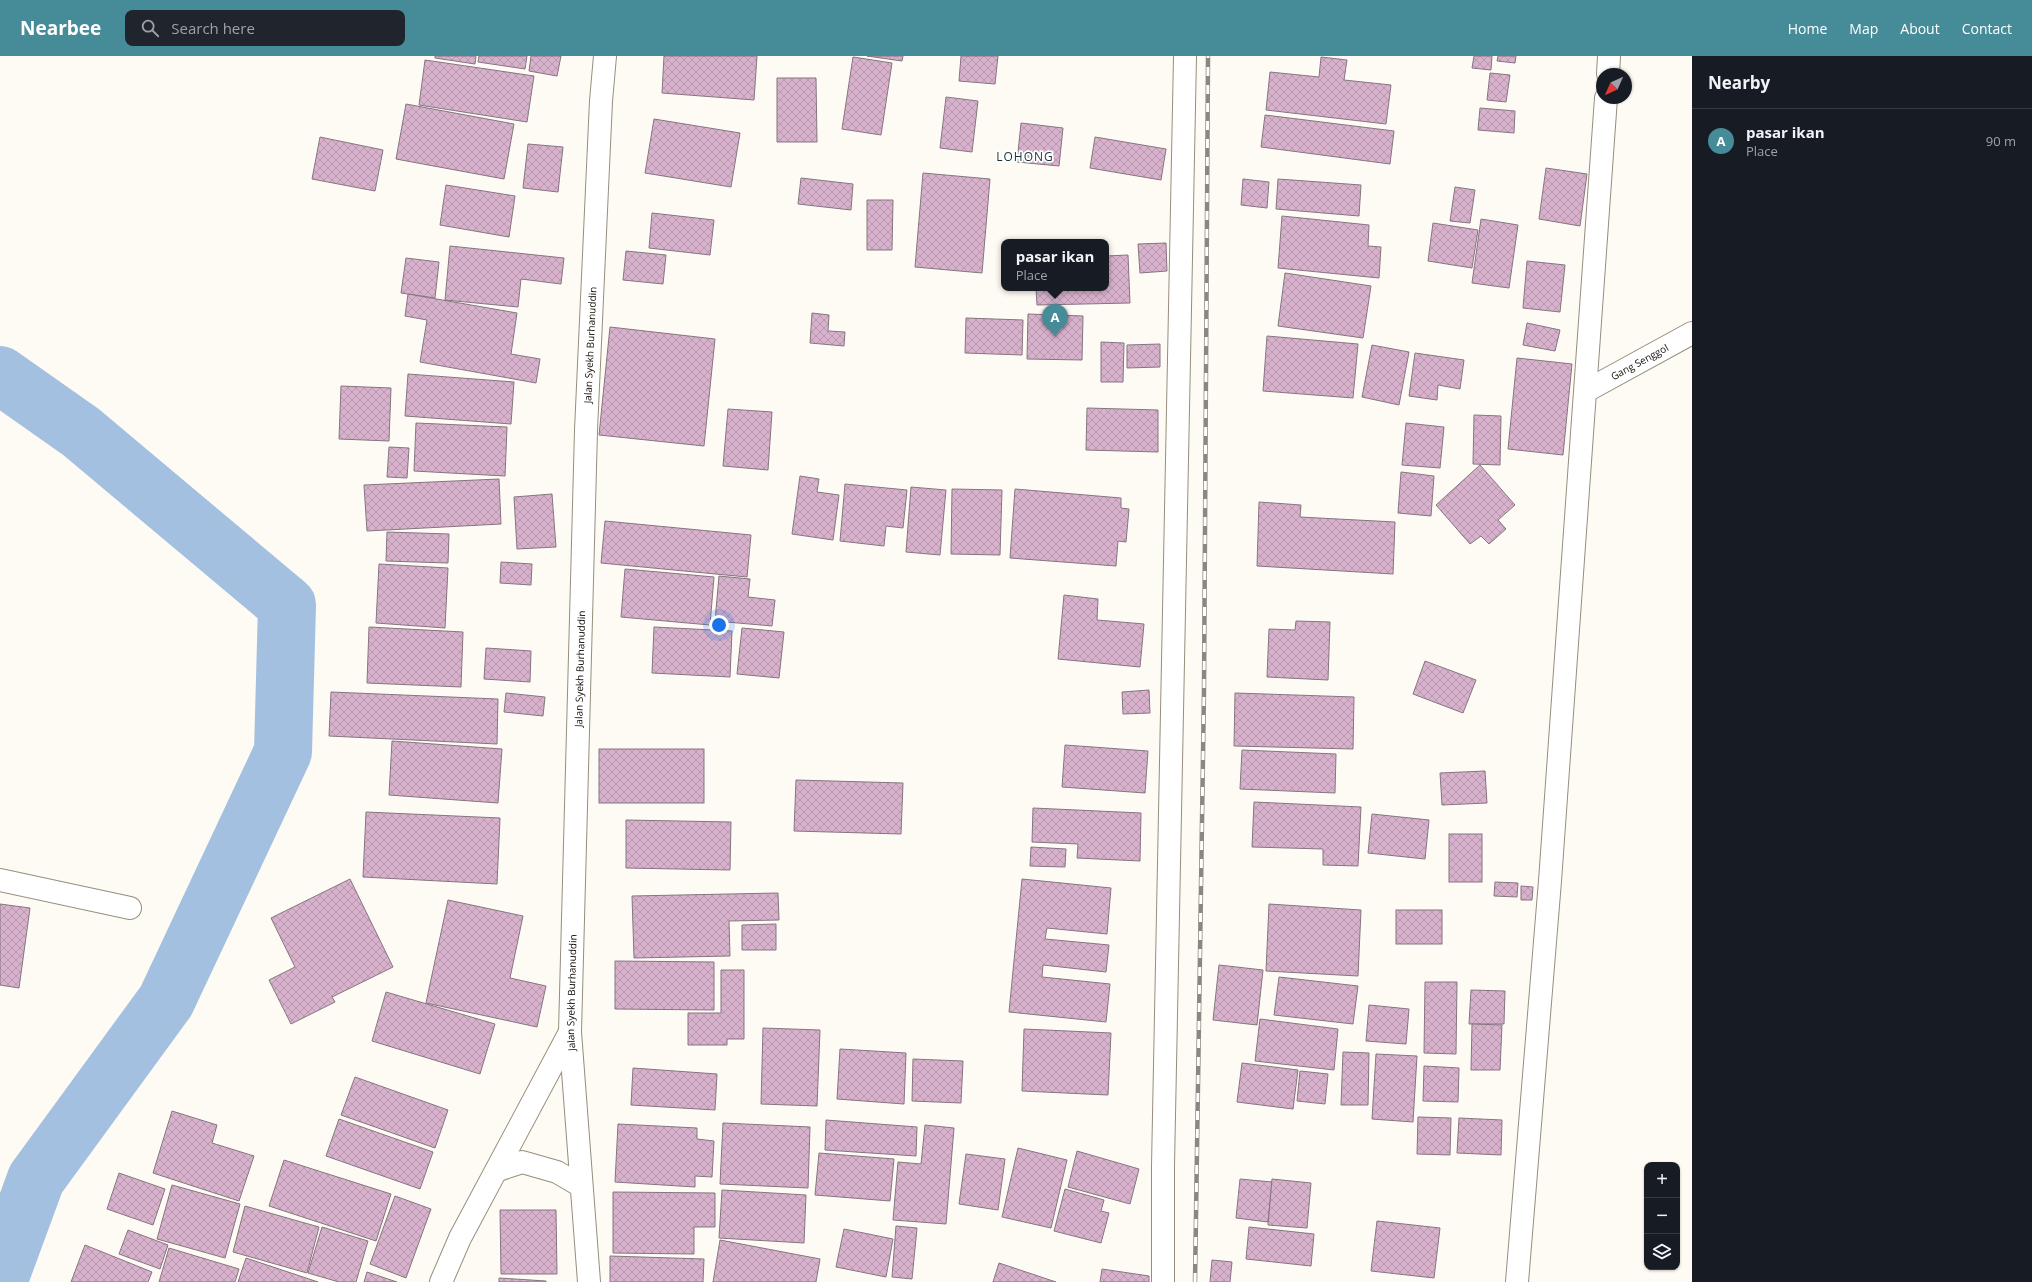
<!DOCTYPE html>
<html lang="en">
<head>
<meta charset="utf-8">
<style>
	:root { --surface:#171b24; --page:#20242c; --text:#f1f3f6; --muted:#9ea1a6; --line:#363941; --accent:#468b98 }
	body { margin:0; font-family:"Open Sans",sans-serif; background:var(--page); color:var(--text) }
	.controls { position:absolute; right:12px; bottom:12px; display:grid; overflow:hidden; border-radius:8px; box-shadow:0 1px 3px #0004 }
	.controls button { width:36px; height:36px; display:grid; place-items:center; padding:0; border:0; border-bottom:1px solid var(--line); background:var(--surface); color:var(--text); font:20px sans-serif }
	.compass { position:absolute; left:1596px; top:12px; width:36px; height:36px; border-radius:50%; background:var(--surface); box-shadow:0 1px 3px #0004; rotate:225deg }
	.you { position:absolute; left:719px; top:569px; width:14px; height:14px; margin:-10px; border:3px solid #fff; border-radius:50%; background:#1a73e8; box-shadow:0 0 0 6px #1a73e833 }
	.badge { display:grid; place-items:center; width:26px; height:26px; border-radius:50%; background:var(--accent); color:#fff; font-size:13px; font-weight:700 }
	.pin { position:absolute; translate:-50% -33px; filter:drop-shadow(0 1px 2px #0008) }
	.pin::after { content:''; position:absolute; top:21px; width:14px; height:12px; background:inherit; clip-path:polygon(0 0,100% 0,50% 100%) }
	.popup { position:absolute; left:1001px; top:183px; width:108px; height:52px; box-sizing:border-box; display:grid; place-content:center; border-radius:8px; background:var(--surface); filter:drop-shadow(0 1px 3px #0005); font-size:13px; white-space:nowrap; color:var(--muted) }
	.popup b { font-size:15px; color:var(--text) }
	.popup::after { content:''; position:absolute; left:50%; top:100%; margin-left:-8px; border:8px solid transparent; border-top-color:var(--surface) }
	.list { margin:0; padding:0; list-style:none }
	h2 { display:flex; justify-content:space-between; align-items:center; height:52px; margin:0; padding:0 16px; font-size:17px }
	h2 small { font-size:13px; font-weight:400; color:var(--muted) }
	.list li { display:grid; grid-template-columns:26px 1fr auto; gap:12px; align-items:center; box-sizing:border-box; height:64px; padding:0 16px; border-top:1px solid var(--line) }
	.list b { display:block; font-size:15px; white-space:nowrap }
	.list p { margin:0; font-size:13px; white-space:nowrap; color:var(--muted) }
	.list em { font-size:13px; font-style:normal; color:var(--muted) }
	.icon { flex:none; width:22px; height:22px; fill:none; stroke:currentColor; stroke-width:2; stroke-linecap:round; stroke-linejoin:round }
	.map { position:relative; flex:none; width:1692px; height:1226px; overflow:hidden }
	header { display:flex; align-items:center; gap:24px; box-sizing:border-box; height:56px; padding:0 20px; background:var(--accent); color:#fff }
	header strong { font-size:19px }
	nav { display:flex; gap:22px; margin-inline-start:auto; font-size:14px }
	.search { width:280px; height:36px; background:var(--page); display:flex; align-items:center; gap:10px; box-sizing:border-box; padding:0 14px; border-radius:8px; color:var(--muted); font-size:15px }
	main { display:flex }
	aside { flex:1; background:var(--surface) }
	.map>svg:first-child { display:block }
</style>
</head>
<body>
<header>
<strong>Nearbee</strong>
<div class="search"><svg class="icon" aria-label="search" viewBox="0 0 24 24"><circle cx="10" cy="10" r="6"/><path d="M15 15l6 6"/></svg>Search here</div>
<nav><a>Home</a><a>Map</a><a>About</a><a>Contact</a></nav>
</header>
<main>
<div class="map">
<svg width="1692" height="1226" viewBox="0 0 1692 1226">
	<defs>
		<pattern id="building-cross-hatch" width="8" height="8" patternUnits="userSpaceOnUse"><rect width="8" height="8" fill="#d8b2cc"/><path d="M0 0l8 8M0 8l8-8" fill="none" stroke="#b898ae"/></pattern>
	</defs>
	<rect width="100%" height="100%" fill="#fefbf4"/>
	<g fill="none" stroke-linecap="round" stroke-linejoin="round">
		<polyline stroke="#a4c0e0" stroke-width="58" points="0,319 81,376 287,549 283,696 166,945 36,1123 0,1221"/>
	</g>
	<g fill="url(#building-cross-hatch)" stroke="#867580">
		<polygon points="435,0 476,0 475,8 435,2"/>
		<polygon points="479,0 527,0 525,13 478,6"/>
		<polygon points="531,0 561,0 557,20 529,15"/>
		<polygon points="664,0 757,0 754,44 662,37"/>
		<polygon points="867,0 903,0 902,5"/>
		<polygon points="961,0 998,0 995,28 959,25"/>
		<polygon points="1474,0 1492,0 1491,14 1472,12"/>
		<polygon points="1498,0 1516,0 1515,7 1497,5"/>
		<polygon points="853,1 892,7 881,79 842,73"/>
		<polygon points="1321,1 1347,4 1344,24 1391,29 1386,68 1266,54 1270,16 1319,21"/>
		<polygon points="425,4 534,20 527,66 419,49"/>
		<polygon points="1490,17 1510,19 1506,46 1487,44"/>
		<polygon points="777,22 816,22 817,86 777,86"/>
		<polygon points="946,41 978,45 972,96 940,92"/>
		<polygon points="406,48 514,68 504,123 396,103"/>
		<polygon points="1480,52 1515,55 1514,77 1478,74"/>
		<polygon points="1265,59 1394,75 1390,108 1261,91"/>
		<polygon points="654,63 740,77 731,131 645,117"/>
		<polygon points="1021,67 1063,72 1059,110 1017,106"/>
		<polygon points="320,81 383,94 375,135 312,123"/>
		<polygon points="1095,81 1166,93 1161,124 1090,112"/>
		<polygon points="528,88 563,91 558,136 523,132"/>
		<polygon points="1546,112 1587,118 1580,170 1539,163"/>
		<polygon points="923,117 990,123 982,217 915,211"/>
		<polygon points="801,122 853,128 851,154 798,148"/>
		<polygon points="1243,123 1269,126 1267,152 1241,149"/>
		<polygon points="1278,123 1361,129 1359,160 1276,153"/>
		<polygon points="446,129 515,140 509,181 440,169"/>
		<polygon points="1455,131 1475,134 1470,167 1450,165"/>
		<polygon points="867,144 893,144 892,194 867,194"/>
		<polygon points="652,157 714,164 710,199 649,192"/>
		<polygon points="1282,160 1369,169 1368,190 1381,191 1379,222 1278,212"/>
		<polygon points="1481,163 1518,169 1509,232 1472,227"/>
		<polygon points="1433,167 1478,174 1472,212 1428,205"/>
		<polygon points="1166,187 1167,215 1140,217 1138,188"/>
		<polygon points="450,190 564,202 561,228 521,223 518,251 445,244"/>
		<polygon points="626,195 666,199 663,228 623,224"/>
		<polygon points="1128,199 1130,247 1037,249 1036,232 1106,232 1106,200"/>
		<polygon points="406,202 439,206 435,242 401,237"/>
		<polygon points="1527,205 1565,209 1560,256 1523,252"/>
		<polygon points="1285,217 1371,230 1363,282 1278,270"/>
		<polygon points="408,238 517,257 511,298 540,303 536,327 420,306 427,264 405,260"/>
		<polygon points="812,257 829,259 828,275 845,276 844,290 810,287"/>
		<polygon points="1028,258 1083,260 1082,304 1027,303"/>
		<polygon points="966,262 1023,264 1022,299 965,297"/>
		<polygon points="1527,267 1560,274 1555,295 1523,289"/>
		<polygon points="610,271 715,283 704,390 599,379"/>
		<polygon points="1267,280 1358,288 1353,342 1263,335"/>
		<polygon points="1101,286 1124,287 1123,326 1101,326"/>
		<polygon points="1160,288 1160,311 1127,312 1127,289"/>
		<polygon points="1372,289 1409,296 1399,349 1362,341"/>
		<polygon points="1415,297 1464,304 1460,333 1438,329 1437,344 1409,340"/>
		<polygon points="1517,302 1572,308 1563,399 1508,393"/>
		<polygon points="408,318 514,326 511,368 405,360"/>
		<polygon points="341,330 391,332 389,385 339,383"/>
		<polygon points="1087,352 1158,354 1158,396 1086,394"/>
		<polygon points="728,353 772,356 768,414 723,410"/>
		<polygon points="1474,359 1501,360 1500,409 1473,408"/>
		<polygon points="416,367 507,371 505,420 414,415"/>
		<polygon points="1406,367 1444,371 1440,412 1402,409"/>
		<polygon points="389,391 409,392 407,422 387,421"/>
		<polygon points="1480,409 1515,449 1498,464 1506,473 1489,488 1481,480 1470,488 1436,449"/>
		<polygon points="1401,416 1434,420 1431,460 1398,457"/>
		<polygon points="800,420 819,423 817,436 839,439 833,484 792,478"/>
		<polygon points="499,423 501,468 367,475 364,429"/>
		<polygon points="845,428 907,434 903,472 886,470 884,490 840,485"/>
		<polygon points="911,431 946,434 940,499 906,496"/>
		<polygon points="952,433 1002,434 1000,499 951,498"/>
		<polygon points="1015,433 1121,442 1121,452 1129,453 1126,486 1118,485 1116,510 1010,502"/>
		<polygon points="552,438 556,491 517,493 514,441"/>
		<polygon points="1259,446 1301,449 1300,461 1395,466 1393,518 1257,510"/>
		<polygon points="605,465 751,479 747,521 601,507"/>
		<polygon points="387,476 449,478 448,507 386,505"/>
		<polygon points="501,506 532,508 531,529 500,527"/>
		<polygon points="379,508 448,512 445,572 376,567"/>
		<polygon points="625,513 714,521 710,569 621,561"/>
		<polygon points="719,520 750,523 748,541 775,544 772,570 715,565"/>
		<polygon points="1064,539 1098,543 1097,564 1144,568 1140,611 1058,603"/>
		<polygon points="1296,565 1330,566 1328,624 1267,621 1269,573 1295,574"/>
		<polygon points="369,571 463,576 461,631 367,627"/>
		<polygon points="654,571 732,575 730,621 652,617"/>
		<polygon points="742,572 784,576 779,622 737,618"/>
		<polygon points="486,592 531,595 530,626 484,623"/>
		<polygon points="1425,605 1476,624 1463,657 1413,638"/>
		<polygon points="1149,634 1150,657 1123,658 1122,636"/>
		<polygon points="331,636 498,643 497,688 329,680"/>
		<polygon points="506,637 545,641 543,660 504,656"/>
		<polygon points="1235,637 1354,641 1353,693 1234,690"/>
		<polygon points="392,685 502,693 498,747 389,739"/>
		<polygon points="1065,689 1148,695 1145,737 1062,731"/>
		<rect x="599" y="693" width="105" height="54"/>
		<polygon points="1242,694 1336,698 1335,737 1240,733"/>
		<polygon points="1485,715 1487,747 1442,749 1440,717"/>
		<polygon points="796,724 903,727 901,778 794,775"/>
		<polygon points="1254,746 1361,751 1358,810 1323,809 1323,793 1252,791"/>
		<polygon points="1033,752 1141,757 1140,805 1077,802 1078,788 1032,786"/>
		<polygon points="366,756 500,762 497,828 363,821"/>
		<polygon points="1372,758 1429,764 1425,803 1368,797"/>
		<polygon points="626,764 731,766 730,814 626,812"/>
		<rect x="1449" y="778" width="33" height="48"/>
		<polygon points="1031,791 1066,793 1065,811 1030,810"/>
		<polygon points="350,823 393,911 332,941 335,946 291,968 269,924 295,911 271,862"/>
		<polygon points="1022,823 1111,832 1107,878 1047,872 1045,883 1109,889 1106,916 1043,909 1042,921 1110,928 1106,966 1009,956"/>
		<polygon points="1495,826 1518,827 1517,841 1494,840"/>
		<polygon points="1521,830 1533,831 1532,844 1521,844"/>
		<polygon points="778,837 779,864 729,865 730,900 634,902 632,840"/>
		<polygon points="448,844 523,860 510,922 546,930 537,971 426,947"/>
		<polygon points="0,848 30,852 19,932 0,929"/>
		<polygon points="1269,848 1361,854 1358,920 1266,915"/>
		<rect x="1396" y="854" width="46" height="34"/>
		<polygon points="776,868 776,894 742,894 742,869"/>
		<polygon points="615,905 714,906 714,954 615,953"/>
		<polygon points="1219,909 1263,914 1257,969 1213,964"/>
		<polygon points="721,914 744,914 744,983 727,983 727,989 688,989 688,957 721,957"/>
		<polygon points="1279,921 1358,930 1353,968 1274,959"/>
		<polygon points="1425,926 1457,926 1456,998 1424,997"/>
		<polygon points="1471,934 1505,935 1504,968 1469,968"/>
		<polygon points="386,936 495,968 480,1018 372,985"/>
		<polygon points="1369,949 1409,953 1406,988 1366,985"/>
		<polygon points="1260,963 1338,973 1334,1014 1255,1005"/>
		<polygon points="1472,968 1502,969 1500,1014 1471,1014"/>
		<polygon points="763,972 820,974 817,1050 761,1048"/>
		<polygon points="1024,973 1111,977 1108,1039 1022,1035"/>
		<polygon points="840,993 906,997 904,1048 837,1043"/>
		<polygon points="1343,996 1369,997 1368,1049 1341,1049"/>
		<polygon points="1376,998 1417,1000 1413,1066 1372,1063"/>
		<polygon points="913,1003 963,1005 961,1047 912,1045"/>
		<polygon points="1242,1007 1298,1014 1293,1053 1237,1046"/>
		<polygon points="1424,1010 1459,1012 1458,1046 1423,1045"/>
		<polygon points="633,1012 717,1018 715,1054 631,1049"/>
		<polygon points="1300,1015 1328,1018 1325,1048 1297,1045"/>
		<polygon points="355,1021 448,1054 435,1092 341,1059"/>
		<polygon points="172,1055 217,1069 212,1087 254,1100 239,1145 153,1117"/>
		<polygon points="1418,1061 1451,1062 1450,1099 1417,1098"/>
		<polygon points="1459,1062 1502,1064 1501,1099 1457,1097"/>
		<polygon points="339,1063 433,1096 420,1133 326,1100"/>
		<polygon points="826,1064 917,1071 916,1100 825,1094"/>
		<polygon points="723,1067 810,1071 808,1132 720,1128"/>
		<polygon points="618,1068 697,1072 697,1083 714,1085 712,1121 695,1120 695,1131 615,1126"/>
		<polygon points="925,1069 954,1072 946,1168 893,1164 898,1106 921,1108"/>
		<polygon points="1018,1092 1067,1104 1051,1172 1002,1161"/>
		<polygon points="1077,1095 1139,1113 1130,1148 1068,1131"/>
		<polygon points="819,1097 894,1103 890,1145 815,1139"/>
		<polygon points="966,1098 1005,1103 998,1154 959,1148"/>
		<polygon points="284,1104 391,1138 376,1185 269,1150"/>
		<polygon points="119,1117 165,1133 153,1169 107,1153"/>
		<polygon points="1240,1123 1272,1126 1268,1166 1236,1162"/>
		<polygon points="1272,1123 1311,1127 1307,1172 1268,1169"/>
		<polygon points="172,1129 240,1148 225,1202 157,1183"/>
		<polygon points="1065,1133 1104,1144 1101,1155 1109,1157 1101,1187 1054,1175"/>
		<polygon points="722,1134 806,1139 804,1187 719,1182"/>
		<polygon points="613,1136 715,1137 715,1171 694,1171 694,1198 613,1197"/>
		<polygon points="395,1140 431,1153 406,1222 370,1208"/>
		<polygon points="245,1150 319,1171 307,1217 233,1196"/>
		<polygon points="500,1154 556,1154 557,1218 501,1218"/>
		<polygon points="1377,1165 1440,1172 1434,1222 1371,1215"/>
		<polygon points="896,1170 917,1172 912,1223 892,1221"/>
		<polygon points="322,1171 368,1185 356,1226 339,1226 308,1217"/>
		<polygon points="1249,1171 1314,1178 1311,1210 1246,1203"/>
		<polygon points="844,1173 893,1183 886,1221 836,1211"/>
		<polygon points="128,1174 168,1189 160,1213 119,1198"/>
		<polygon points="720,1184 820,1203 816,1226 713,1226"/>
		<polygon points="85,1189 152,1216 148,1226 71,1226"/>
		<polygon points="169,1192 239,1213 235,1226 159,1226"/>
		<polygon points="610,1200 704,1203 703,1226 610,1226"/>
		<polygon points="246,1202 318,1226 238,1226"/>
		<polygon points="1212,1204 1232,1206 1230,1226 1210,1226"/>
		<polygon points="999,1207 1056,1226 993,1226"/>
		<polygon points="1102,1213 1149,1220 1149,1226 1100,1226"/>
		<polygon points="367,1216 397,1226 364,1226"/>
		<polygon points="499,1222 546,1225 546,1226 499,1226"/>
	</g>
	<g fill="none" stroke-linecap="round" stroke-linejoin="round">
		<g stroke="#968e7d" stroke-width="24">
			<g id="street">
				<polyline points="1608,18 1609,0"/>
				<path id="s1" d="M1586,335l106,-58"/>
				<polyline points="0,824 130,852"/>
				<polyline points="1517,1226 1550,825 1606,42"/>
			</g>
		</g>
		<g stroke="#968e7d" stroke-width="24">
			<g id="secondary">
				<polyline points="498,1114 522,1106 557,1116 581,1130"/>
				<polyline points="441,1226 460,1182 570,976"/>
				<path id="s2" d="M589,1226l-19,-250 16,-602 15,-329 4,-45"/>
				<polyline points="1163,1226 1163,1110 1185,0"/>
			</g>
		</g>
		<use href="#street" stroke="#fff" stroke-width="22"/>
		<use href="#secondary" stroke="#fff" stroke-width="22"/>
		<g stroke="#8a8780" stroke-width="4.5">
			<polyline id="rail" points="1195,1226 1204,634 1208,0"/>
		</g>
		<use href="#rail" stroke="#fff" stroke-width="3" stroke-dasharray="9" stroke-linecap="butt"/>
	</g>
	<g text-anchor="middle" dominant-baseline="central" stroke-width="3.5" stroke-linejoin="round" paint-order="stroke">
		<g font-size="10" fill="#120f09" stroke="#fff">
			<text stroke="none"><textPath href="#s2" startOffset="938">Jalan Syekh Burhanuddin</textPath></text>
			<text stroke="none"><textPath href="#s1" startOffset="61">Gang Senggol</textPath></text>
			<text stroke="none"><textPath href="#s2" startOffset="614">Jalan Syekh Burhanuddin</textPath></text>
			<text stroke="none"><textPath href="#s2" startOffset="290">Jalan Syekh Burhanuddin</textPath></text>
		</g>
		<g font-size="12" letter-spacing="1" fill="#13343a" stroke="#fff">
			<text x="1025" y="100">LOHONG</text>
		</g>
	</g>
</svg>
<div class="controls">
<button>+</button>
<button>−</button>
<button><svg class="icon" aria-label="layers" viewBox="0 0 24 24"><path d="M12 4l9 5-9 5-9-5zM3 14l9 5 9-5"/></svg></button>
</div>
<svg class="compass" viewBox="-18 -18 36 36"><path d="M0-13l5 13h-10z" fill="#e53935"/><path d="M0 13l5-13h-10z" fill="#9ea1a6"/></svg>
<div class="you"></div>
<div class="pin badge" style="left:1055px;top:281px">A</div>
<div class="popup"><b>pasar ikan</b>Place</div>
</div>
<aside>
<h2>Nearby<small></small></h2>
<ul class="list">
<li><span class="badge">A</span><div><b>pasar ikan</b><p>Place</p></div><em>90 m</em></li>
</ul>
</aside>
</main>
</body>
</html>
